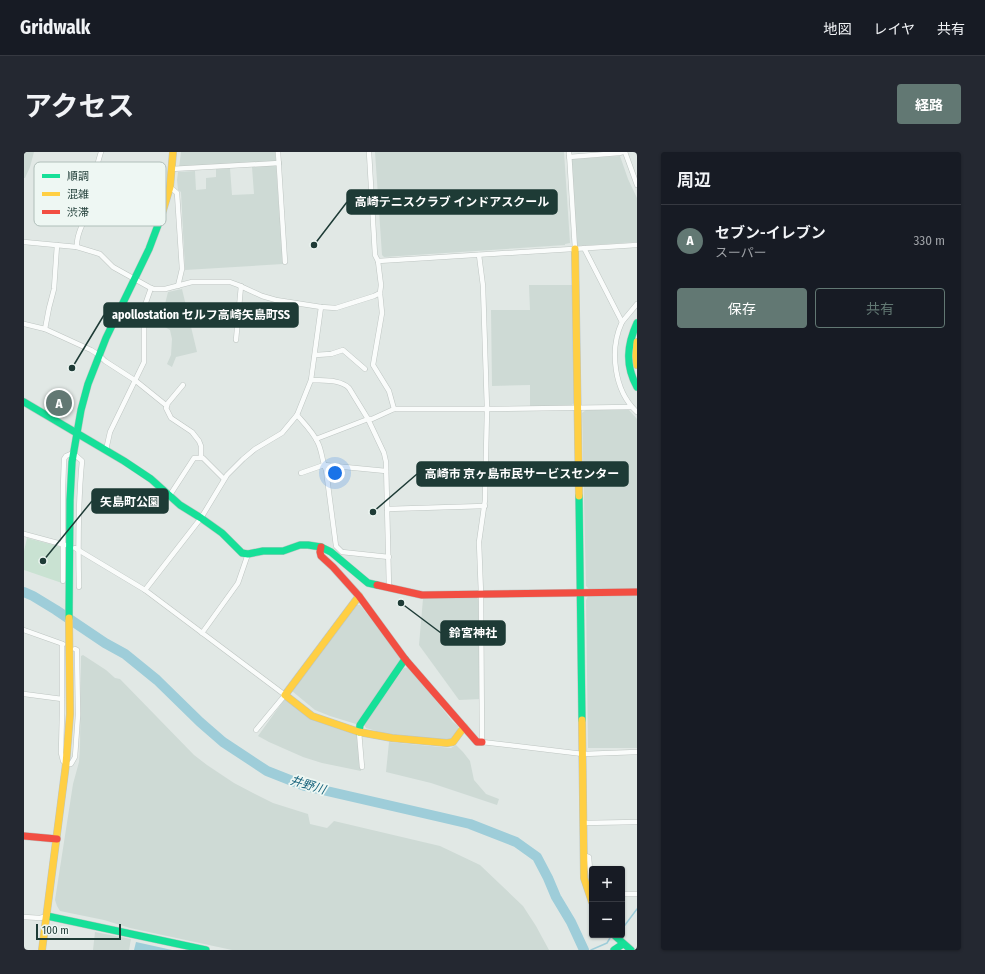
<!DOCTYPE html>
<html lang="ja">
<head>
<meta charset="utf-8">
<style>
	:root { --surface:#171b24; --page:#242831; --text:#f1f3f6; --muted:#9ea1a6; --line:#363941; --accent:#627873 }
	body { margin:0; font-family:"Fira Sans Condensed","Noto Sans JP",sans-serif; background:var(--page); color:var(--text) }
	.controls { position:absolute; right:12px; bottom:12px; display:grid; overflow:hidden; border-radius:4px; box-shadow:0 1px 3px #0004 }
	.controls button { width:36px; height:36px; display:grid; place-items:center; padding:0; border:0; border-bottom:1px solid var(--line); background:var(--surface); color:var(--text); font:20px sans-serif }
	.scale { position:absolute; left:12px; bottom:10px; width:85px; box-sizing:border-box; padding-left:4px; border:2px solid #1e3b36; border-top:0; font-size:11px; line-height:14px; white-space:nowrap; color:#1e3b36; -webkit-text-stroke:3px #eef7f3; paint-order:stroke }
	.you { position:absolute; left:311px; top:321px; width:14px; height:14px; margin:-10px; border:3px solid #fff; border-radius:50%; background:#1a73e8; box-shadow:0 0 0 6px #1a73e833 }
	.badge { display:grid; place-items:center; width:26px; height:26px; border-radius:50%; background:var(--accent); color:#fff; font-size:13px; font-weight:700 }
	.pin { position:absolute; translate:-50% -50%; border:2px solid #fff; box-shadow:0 1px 4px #0006 }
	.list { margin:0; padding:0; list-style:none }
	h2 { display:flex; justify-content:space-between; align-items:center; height:52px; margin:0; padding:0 16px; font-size:17px }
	h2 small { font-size:13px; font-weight:400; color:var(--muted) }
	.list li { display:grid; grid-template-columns:26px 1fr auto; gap:12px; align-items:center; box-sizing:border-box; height:72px; padding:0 16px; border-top:1px solid var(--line) }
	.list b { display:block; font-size:15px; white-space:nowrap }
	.list p { margin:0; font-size:13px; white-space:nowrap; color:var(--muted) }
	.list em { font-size:13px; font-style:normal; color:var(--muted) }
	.actions { display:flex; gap:8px; padding:12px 16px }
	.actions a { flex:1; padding:9px 0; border:1px solid var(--accent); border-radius:4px; text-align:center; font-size:14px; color:var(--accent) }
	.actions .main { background:var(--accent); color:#fff }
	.map { position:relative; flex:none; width:613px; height:798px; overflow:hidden; border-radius:4px }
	header { display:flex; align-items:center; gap:24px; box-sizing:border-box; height:56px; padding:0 20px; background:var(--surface); border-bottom:1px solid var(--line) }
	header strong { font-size:19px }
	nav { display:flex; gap:22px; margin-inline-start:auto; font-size:14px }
	.intro { display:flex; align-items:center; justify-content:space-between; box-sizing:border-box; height:96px; padding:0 24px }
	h1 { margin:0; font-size:28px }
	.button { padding:10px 18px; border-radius:4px; background:var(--accent); color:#fff; font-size:14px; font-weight:700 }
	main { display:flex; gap:24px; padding:0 24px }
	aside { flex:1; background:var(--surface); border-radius:4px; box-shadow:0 1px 3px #0004 }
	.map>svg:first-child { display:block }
</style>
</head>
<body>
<header>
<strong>Gridwalk</strong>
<nav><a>地図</a><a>レイヤ</a><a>共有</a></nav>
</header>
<div class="intro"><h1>アクセス</h1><a class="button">経路</a></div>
<main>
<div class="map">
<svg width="613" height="798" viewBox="0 0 613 798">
	<rect width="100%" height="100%" fill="#e1e8e5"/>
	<g fill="#cedad5">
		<polygon points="0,0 10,0 6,15 1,26 0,26"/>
		<polygon points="157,0 251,0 252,9 155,16"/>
		<polygon points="351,0 540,0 546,91 541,92 541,93 360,105 358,103"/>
		<polygon points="596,4 604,27 613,46 613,90 553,94 547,7"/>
		<polygon points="252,13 259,112 161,118 157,40 154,38 153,28 154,20 171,19 172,38 182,37 182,26 192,25 192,17 206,16 208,43 230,42 228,15"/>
		<polygon points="505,133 548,133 550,251 547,254 506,255 506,233 468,234 467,158 506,158"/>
		<polygon points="158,137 173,200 152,205 148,215 143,212 147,203 148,187 146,178 136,172 144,140"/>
		<polygon points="604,257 613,267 613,437 565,437 562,434 558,261 562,258"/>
		<polygon points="564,444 613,444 613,596 564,596 562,448"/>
		<polygon points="453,446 455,449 457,547 435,548 395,493 399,447"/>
		<polygon points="332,453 336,453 376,504 376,509 332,572 306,564 291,558 268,539"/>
		<polygon points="59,503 82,518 91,526 96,527 170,603 183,613 210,631 229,641 249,651 284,662 286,672 303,676 310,669 416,694 456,713 499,754 512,774 525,798 208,798 106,776 80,768 36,759 33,754 31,748 49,632 55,610 56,596 57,504"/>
		<polygon points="385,515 429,570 434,574 434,577 428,587 422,588 366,583 342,576 340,573 380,516"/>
		<polygon points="260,548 262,548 287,567 332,583 333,585 337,619 298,611 279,605 245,590 234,584"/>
		<polygon points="365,590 427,596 432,593 439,600 446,609 450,628 462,642 475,647 473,653 407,631 362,620"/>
		<polygon points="71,780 107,787 105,798 69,798"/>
	</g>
	<polygon fill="#c9e2d2" points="3,386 37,395 38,431 0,418 0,399"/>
	<polygon fill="#9ecdd9" points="112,790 148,798 110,798"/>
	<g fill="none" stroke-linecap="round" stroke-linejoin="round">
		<g stroke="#9ecdd9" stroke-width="1.5">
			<polyline points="598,777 613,757"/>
			<polyline points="567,798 583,791 586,786"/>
		</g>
		<polyline stroke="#9ecdd9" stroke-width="10" points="0,440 9,444 32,458 81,491 101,502 133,528 176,570 199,590 243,619 281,634 416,665 446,672 492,690 513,705 524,726 532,745 547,770 560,798"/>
		<g stroke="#bec5c2" stroke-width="5.5">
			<g id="street">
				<polyline points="254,0 261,110"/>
				<polyline points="345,0 351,103 354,109 613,93"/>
				<polyline points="545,0 551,97"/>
				<polyline points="601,0 613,33"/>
				<polyline points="545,5 595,1 599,0"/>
				<polyline points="147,17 255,11"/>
				<polyline points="146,35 153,41 158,117 154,134"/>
				<polyline points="0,90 53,95 76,102 89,115 125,135 130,137 141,137 168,130 206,130 214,133 238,144 252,148 297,155 312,156 350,144 356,141"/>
				<path d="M53,95c-1,-16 11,-32 18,-46 2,-3 5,-7 7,-10 2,-7 -3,-9 -5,-15 -2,-7 2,-17 4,-24"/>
				<path d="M560,96l38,74c-13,28 -8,69 15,90"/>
				<polyline points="455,103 459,134 463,257 461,348 455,390 457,442 458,590 559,602 613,600"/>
				<polyline points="354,109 357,133 356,141 358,161 349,213 365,239 370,257"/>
				<polyline points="598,170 613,152"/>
				<polyline points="0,172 21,177 67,198 75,203 81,209 112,229 143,254"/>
				<polyline points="21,177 25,156 30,137 33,93"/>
				<polyline points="212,188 217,134"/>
				<polyline points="291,203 307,202 319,198 341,217"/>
				<path d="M287,228c12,1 29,-1 38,8l19,31 -52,20"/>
				<polyline points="159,233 144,251 142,256 147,266 168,280 175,289 177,294 177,306"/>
				<path d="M273,263c7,8 17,18 21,28 4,8 4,18 8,27l10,76 6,6 47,5"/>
				<polyline points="82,298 86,280 120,210 120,156 127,136"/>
				<polyline points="277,321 300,313 362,319"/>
				<polyline points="146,343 170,306 179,306 200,327"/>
				<polyline points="363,357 461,354"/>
				<polyline points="0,382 41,393"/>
				<polyline points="51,396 121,438 261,543 232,578"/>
				<path d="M39,429v-93l1,-29 2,-3 7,-3 9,8c-4,42 -4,84 -3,126"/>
				<polyline points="365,436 362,310 360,301 344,267 348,267 370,257 463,257 607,255"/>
				<polyline points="121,438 177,366 203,323 219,307 231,297 258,281 273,263 287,228 297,155"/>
				<polyline points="0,478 39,492"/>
				<polyline points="178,481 214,431 224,402"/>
				<polyline points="38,492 38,561 37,601 39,609 42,612 47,612 51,605 54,563 53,498 51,497"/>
				<polyline points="0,542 38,547"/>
				<polyline points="335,580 338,615"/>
				<polyline points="559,671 613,670"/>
				<polyline points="560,703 565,705 566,718 568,731"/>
				<polyline points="598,742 613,742"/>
				<polyline points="0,765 16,766 23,764"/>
			</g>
		</g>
		<g stroke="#bdc5c2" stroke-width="8">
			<g id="fast">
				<path d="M613,171c-10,22 -12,42 0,64"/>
				<polyline points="0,250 100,309 127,327 156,353 177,366 198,381 218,401 224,402 239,399 259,399 276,393 284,393 297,395 307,400 344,431 353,433"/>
				<polyline points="555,344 558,568"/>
				<polyline points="45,466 46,348 48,310 57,258 64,232 82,186 125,97 137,65"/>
				<polyline points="335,580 336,573 381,507"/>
				<polyline points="23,764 182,798"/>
				<polyline points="590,783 607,798"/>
				<polyline points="590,798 599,792"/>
			</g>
		</g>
		<g stroke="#bdc5c2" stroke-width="8">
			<g id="slow">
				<polyline points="137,65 146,35 149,0"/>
				<polyline points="551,97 555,344"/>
				<polyline points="613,190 612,204 613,213"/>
				<polyline points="335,444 261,543 288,564 335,580 368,586 423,591 429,590 440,575"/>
				<polyline points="558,568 560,726 568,750"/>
				<polyline points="18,798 42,612 46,562 45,466"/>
			</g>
		</g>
		<g stroke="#bdc5c2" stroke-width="8">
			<g id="jam">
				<polyline points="297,395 296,400 297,404 309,415 335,444 381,507 453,590 458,590"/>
				<polyline points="353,433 398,443 613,440"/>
				<polyline points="0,684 33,687"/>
			</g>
		</g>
		<use href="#street" stroke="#fafcfb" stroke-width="4.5"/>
		<use href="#fast" stroke="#16e098" stroke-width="7"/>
		<use href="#slow" stroke="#ffcf43" stroke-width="7"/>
		<use href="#jam" stroke="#f24e42" stroke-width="7"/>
	</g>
	<g text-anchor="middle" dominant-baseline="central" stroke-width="3.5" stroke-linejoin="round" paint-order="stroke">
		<g font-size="12" font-style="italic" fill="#15617a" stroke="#eef7f3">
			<text transform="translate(284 633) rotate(17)">井野川</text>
		</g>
	</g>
	<rect x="10" y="10" width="132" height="64" rx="6" fill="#eef7f3" stroke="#b0bfba" stroke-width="1"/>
	<rect x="18" y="22" width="18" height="4" fill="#16e098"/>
	<rect x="18" y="40" width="18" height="4" fill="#ffcf43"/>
	<rect x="18" y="58" width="18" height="4" fill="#f24e42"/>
	<g font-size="11" fill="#1e3b36">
		<text x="43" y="28">順調</text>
		<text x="43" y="46">混雑</text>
		<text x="43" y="64">渋滞</text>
	</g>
	<path fill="none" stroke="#1e3b36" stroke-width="1.5" d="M290 93L323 50M48 216L80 163M349 360L393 322M19 409L68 349M377 451L417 481"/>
	<g fill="#1e3b36" stroke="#eef7f3" stroke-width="1.5">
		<circle cx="290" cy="93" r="4"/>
		<circle cx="48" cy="216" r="4"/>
		<circle cx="349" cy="360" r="4"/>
		<circle cx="19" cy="409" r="4"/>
		<circle cx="377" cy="451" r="4"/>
	</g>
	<g fill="#1e3b36" stroke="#1e3b36" stroke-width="1.5">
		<rect x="323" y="38" width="210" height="24" rx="4"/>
		<rect x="80" y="151" width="194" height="24" rx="4"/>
		<rect x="393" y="310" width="211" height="24" rx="4"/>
		<rect x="68" y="337" width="76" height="24" rx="4"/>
		<rect x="417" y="469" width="64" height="24" rx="4"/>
	</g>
	<g font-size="12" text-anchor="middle" font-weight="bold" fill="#fff">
		<text x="428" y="54">高崎テニスクラブ インドアスクール</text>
		<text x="177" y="167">apollostation セルフ高崎矢島町SS</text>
		<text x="498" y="326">高崎市 京ヶ島市民サービスセンター</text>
		<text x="106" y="354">矢島町公園</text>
		<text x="449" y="485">鈴宮神社</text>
	</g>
</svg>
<div class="controls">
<button>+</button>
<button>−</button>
</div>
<div class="scale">100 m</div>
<div class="you"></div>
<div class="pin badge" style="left:35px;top:251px">A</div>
</div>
<aside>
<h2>周辺<small></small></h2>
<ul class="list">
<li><span class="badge">A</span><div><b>セブン-イレブン</b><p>スーパー</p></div><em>330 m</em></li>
</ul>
<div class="actions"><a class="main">保存</a><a>共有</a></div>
</aside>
</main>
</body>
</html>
